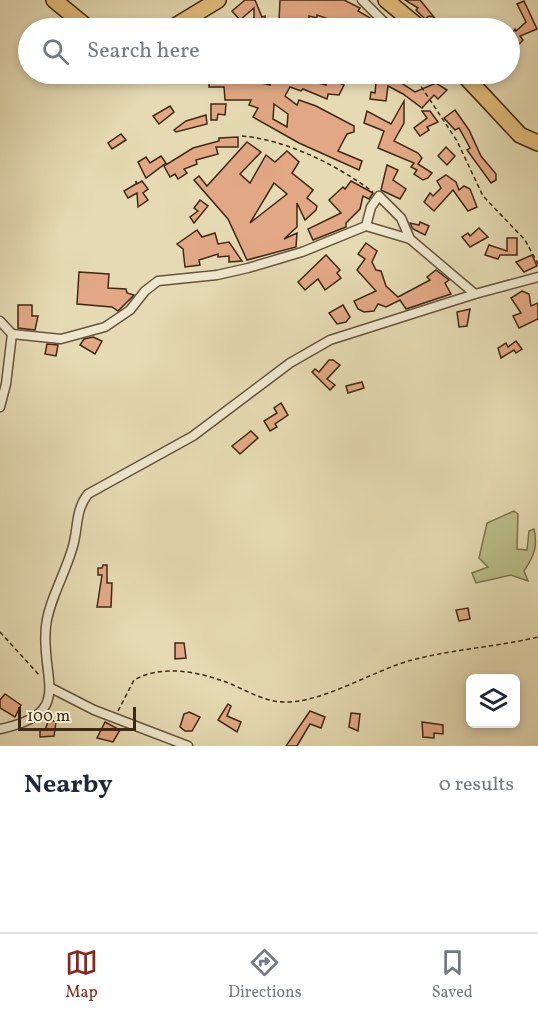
<!DOCTYPE html>
<html lang="en">
<head>
<meta charset="utf-8">
<style>
	:root { --surface:#fff; --page:#f2f2f3; --text:#1f2937; --muted:#747a83; --line:#e0e1e3; --accent:#8f2418 }
	body { margin:0; font-family:Vollkorn,serif; background:var(--page); color:var(--text) }
	.controls { position:absolute; right:18px; bottom:18px; display:grid; overflow:hidden; border-radius:9px; box-shadow:0 3px 9px #0003 }
	.controls button { width:54px; height:54px; display:grid; place-items:center; padding:0; border:0; border-bottom:2px solid var(--line); background:var(--surface); color:var(--text); font:30px sans-serif }
	.scale { position:absolute; left:18px; bottom:15px; width:118px; box-sizing:border-box; padding-left:6px; border:3px solid #3f2816; border-top:0; font-size:16px; line-height:21px; white-space:nowrap; color:#3f2816; -webkit-text-stroke:4px #eee7ce; paint-order:stroke }
	.list { margin:0; padding:0; list-style:none }
	h2 { display:flex; justify-content:space-between; align-items:center; height:78px; margin:0; padding:0 24px; font-size:26px }
	h2 small { font-size:20px; font-weight:400; color:var(--muted) }
	.icon { flex:none; width:33px; height:33px; fill:none; stroke:currentColor; stroke-width:2; stroke-linecap:round; stroke-linejoin:round }
	.map { position:relative; flex:none; width:538px; height:746px; overflow:hidden }
	.search { position:absolute; background:var(--surface); box-shadow:0 3px 9px #0003; left:18px; right:18px; top:18px; height:66px; display:flex; align-items:center; gap:15px; box-sizing:border-box; padding:0 21px; border-radius:33px; color:var(--muted); font-size:22px }
	.sheet { height:186px; background:var(--surface) }
	nav { display:flex; justify-content:space-around; align-items:center; box-sizing:border-box; height:84px; border-top:2px solid var(--line); background:var(--surface); font-size:16px; color:var(--muted) }
	nav a { display:grid; justify-items:center; gap:3px }
	nav .on { color:var(--accent) }
	.map>svg:first-child { display:block }
</style>
</head>
<body>
<div class="map">
<svg width="538" height="746" viewBox="0 0 538 746">
	<rect width="100%" height="100%" fill="#e5dab3"/>
	<filter id="stains"><feTurbulence type="fractalNoise" baseFrequency=".00333" numOctaves="4"/><feColorMatrix values="0 0 0 0 .2 0 0 0 0 .09 0 0 0 0 .02 0 0 0 .5 -.17"/></filter>
	<radialGradient id="worn" r=".72"><stop offset=".6" stop-color="#630" stop-opacity="0"/><stop offset="1" stop-color="#630" stop-opacity=".3"/></radialGradient>
	<path fill="#babe89" stroke="#7c7350" stroke-width="1.5" d="M514,511l4,3 -1,35 10,1 2,-19 5,-2c4,18 0,27 -10,42l4,10 -17,-6 -35,8 -4,-10 16,-6 -9,-9 8,-35z"/>
	<g fill="#e2a885" stroke="#3f2816" stroke-width="1.5" fill-rule="evenodd">
		<polygon points="245,0 255,0 262,17 265,16 265,22 279,22 280,0 344,0 360,8 358,11 372,19 367,28 328,28 331,20 317,15 317,18 309,16 309,28 254,28 254,8 240,20 232,11"/>
		<polygon points="405,0 420,0 434,17 429,16 425,19 416,10 418,8"/>
		<polygon points="524,1 537,29 520,36 523,40 510,54 510,31 512,34 515,29 516,31 526,22 517,4"/>
		<path d="M209,74h42l-1,6 20,5 4,-10 29,3 1,-3 11,3 -1,4 12,3 3,-9 10,3 -1,3 6,3 -5,10 -11,-1 -1,5 -24,-10 -2,2 -11,-4 -5,9 12,9 2,-5 17,6 38,20v6l-7,2 -9,17 24,10 -3,9 -60,-27 -46,-26 5,-9 -9,-3 2,-5h-26l-1,-13h-15zM274,104l14,10 -1,13 -14,-8z"/>
		<polygon points="355,74 389,75 415,92 436,83 447,90 438,99 434,95 422,108 403,94 388,86 386,101 370,99 371,92 375,93 376,82"/>
		<polygon points="404,101 404,123 394,141 418,153 422,158 418,164 432,173 428,178 423,180 414,174 417,170 411,167 414,163 378,148 384,131 364,123 367,111 391,124"/>
		<polygon points="211,104 226,104 225,115 218,114 217,120 211,120"/>
		<polygon points="170,106 174,112 159,124 153,116"/>
		<polygon points="455,110 469,130 481,156 496,174 496,180 491,183 467,150 470,148 459,128 455,130 444,118"/>
		<polygon points="422,111 430,111 438,122 427,127 429,130 420,136 414,128 427,118"/>
		<polygon points="206,115 207,124 176,132 174,130 186,121"/>
		<polygon points="121,134 126,140 112,149 108,143"/>
		<polygon points="238,137 238,147 216,147 218,154 196,160 197,164 184,169 187,173 178,179 175,174 170,177 164,166 193,148 219,141 219,138"/>
		<path d="M247,142l14,10 -21,22 10,9 16,-28 9,7 12,-11 12,11 -7,11 21,17 -6,8 10,8 -1,4 -11,10 -8,-17v24l-13,12 13,-6 -1,14 -49,13 -19,-41 -34,-39 5,-4 8,10zM274,183l13,11 -37,29z"/>
		<polygon points="446,147 455,156 447,165 438,156"/>
		<polygon points="161,156 166,163 146,178 138,162 146,157 150,163"/>
		<polygon points="387,165 398,170 393,180 406,189 400,199 381,190"/>
		<polygon points="446,175 456,182 459,190 464,186 470,189 477,207 468,211 453,190 434,211 424,202 430,193 433,196 441,188 437,181"/>
		<polygon points="136,181 137,184 142,181 148,189 143,193 148,200 138,207 137,193 128,198 124,191 136,184"/>
		<polygon points="351,181 373,193 369,199 363,196 360,209 346,223 346,227 313,240 308,229 341,213 329,200 343,187 345,189"/>
		<polygon points="200,200 208,206 194,223 190,217 198,211 194,208"/>
		<polygon points="420,222 429,226 425,235 413,229 410,223 419,225"/>
		<polygon points="479,228 488,237 470,247 462,237 468,233 470,236"/>
		<polygon points="197,230 202,237 215,233 218,244 229,242 242,261 229,262 229,256 218,257 218,254 199,260 200,265 185,267 183,249 177,244"/>
		<polygon points="507,238 517,238 517,255 500,255 498,259 485,255 489,245 507,251"/>
		<polygon points="366,243 377,251 372,262 376,270 381,271 386,286 398,297 430,280 427,277 436,270 449,280 445,283 451,294 406,309 400,300 386,307 378,304 374,311 364,312 358,309 354,301 376,291 357,270 365,259 358,254"/>
		<polygon points="326,255 340,270 337,273 341,278 325,290 318,279 305,290 298,282"/>
		<polygon points="532,255 537,266 524,272 516,262"/>
		<polygon points="79,272 109,274 108,288 126,289 127,293 134,295 118,311 112,307 77,304"/>
		<polygon points="522,291 529,294 531,306 538,303 538,319 519,328 513,316 521,313 511,298"/>
		<polygon points="18,305 32,305 32,316 38,316 35,330 18,328"/>
		<polygon points="343,305 350,317 346,322 337,324 329,313"/>
		<polygon points="470,309 467,326 459,327 457,312"/>
		<polygon points="93,337 102,341 95,354 80,345 84,339"/>
		<polygon points="516,341 522,349 516,353 514,350 501,358 498,348 506,343 508,347"/>
		<polygon points="47,344 58,345 56,356 45,354"/>
		<polygon points="329,360 333,360 340,365 327,379 335,385 330,390 312,372 315,369 319,372"/>
		<polygon points="362,382 364,388 348,393 346,386"/>
		<polygon points="281,403 288,415 275,424 277,427 270,431 264,421 277,413 274,408"/>
		<polygon points="251,431 258,438 240,454 232,446"/>
		<polygon points="103,565 107,565 107,583 112,583 111,607 97,607 102,575 98,575 98,568 102,568"/>
		<polygon points="468,608 470,619 459,621 456,610"/>
		<polygon points="175,643 184,643 186,658 175,659"/>
		<polygon points="5,694 21,705 15,717 0,708 0,700"/>
		<polygon points="228,704 231,706 227,716 241,722 237,732 218,720"/>
		<polygon points="310,711 325,717 321,728 310,724 297,746 286,746"/>
		<polygon points="189,712 200,717 192,731 185,731 180,727 184,714"/>
		<polygon points="351,713 360,714 358,731 349,727"/>
		<polygon points="49,719 56,722 54,736 40,737 40,730 45,730"/>
		<polygon points="105,722 120,730 113,742 97,738"/>
		<polygon points="422,722 443,725 443,734 434,733 434,738 423,737"/>
	</g>
	<g fill="none" stroke-linecap="round" stroke-linejoin="round">
		<g stroke="#68543d" stroke-width="11">
			<g id="street">
				<polyline points="362,0 390,28"/>
				<polyline points="366,226 371,207 379,196 401,218 410,239 475,294"/>
				<polyline points="0,321 12,334 6,384 0,407"/>
				<polyline points="12,334 61,339 105,327 130,310 145,291 158,281 217,275 248,268 302,252 366,226 410,239"/>
				<polyline points="51,688 94,710 188,746"/>
				<path d="M0,729c76,-16 40,-49 46,-103 3,-27 22,-57 28,-84 4,-17 2,-33 14,-48l105,-58 97,-73 40,-23 145,-46 63,-17"/>
			</g>
		</g>
		<g stroke="#3f2816" stroke-width="18">
			<g id="highway">
				<polyline points="54,0 88,28"/>
				<polyline points="386,0 420,28"/>
				<polyline points="172,28 218,0"/>
				<polyline points="463,74 520,135 538,143"/>
			</g>
		</g>
		<g stroke="#3f2816" stroke-width="1.5" stroke-dasharray="4.5 3" stroke-linecap="butt">
			<polyline points="413,74 457,141 483,196 525,240 538,264"/>
			<path d="M242,136c45,4 95,29 131,56"/>
			<polyline points="0,632 40,676"/>
			<path d="M118,711l16,-31c27,-15 61,-9 89,1 20,7 38,20 60,21 38,2 91,-32 129,-42 42,-11 84,-13 126,-23"/>
		</g>
		<use href="#street" stroke="#eee7ce" stroke-width="8"/>
		<use href="#highway" stroke="#e2bd7a" stroke-width="15"/>
	</g>
	<rect width="100%" height="100%" filter="url(#stains)"/>
	<rect width="100%" height="100%" fill="url(#worn)"/>
</svg>
<div class="controls">
<button><svg class="icon" aria-label="layers" viewBox="0 0 24 24"><path d="M12 4l9 5-9 5-9-5zM3 14l9 5 9-5"/></svg></button>
</div>
<div class="scale">100 m</div>
<div class="search"><svg class="icon" aria-label="search" viewBox="0 0 24 24"><circle cx="10" cy="10" r="6"/><path d="M15 15l6 6"/></svg>Search here</div>
</div>
<section class="sheet">
<h2>Nearby<small>0 results</small></h2>
<ul class="list">
</ul>
</section>
<nav>
<a class="on"><svg class="icon" aria-label="map" viewBox="0 0 24 24"><path d="M3 6l6-2 6 2 6-2v14l-6 2-6-2-6 2zM9 4v14M15 6v14"/></svg>Map</a>
<a><svg class="icon" aria-label="directions" viewBox="0 0 24 24"><path d="M12 3l9 9-9 9-9-9zM9 14v-3h6M13 9l2 2-2 2"/></svg>Directions</a>
<a><svg class="icon" aria-label="saved" viewBox="0 0 24 24"><path d="M7 4h10v16l-5-4-5 4z"/></svg>Saved</a>
</nav>
</body>
</html>
